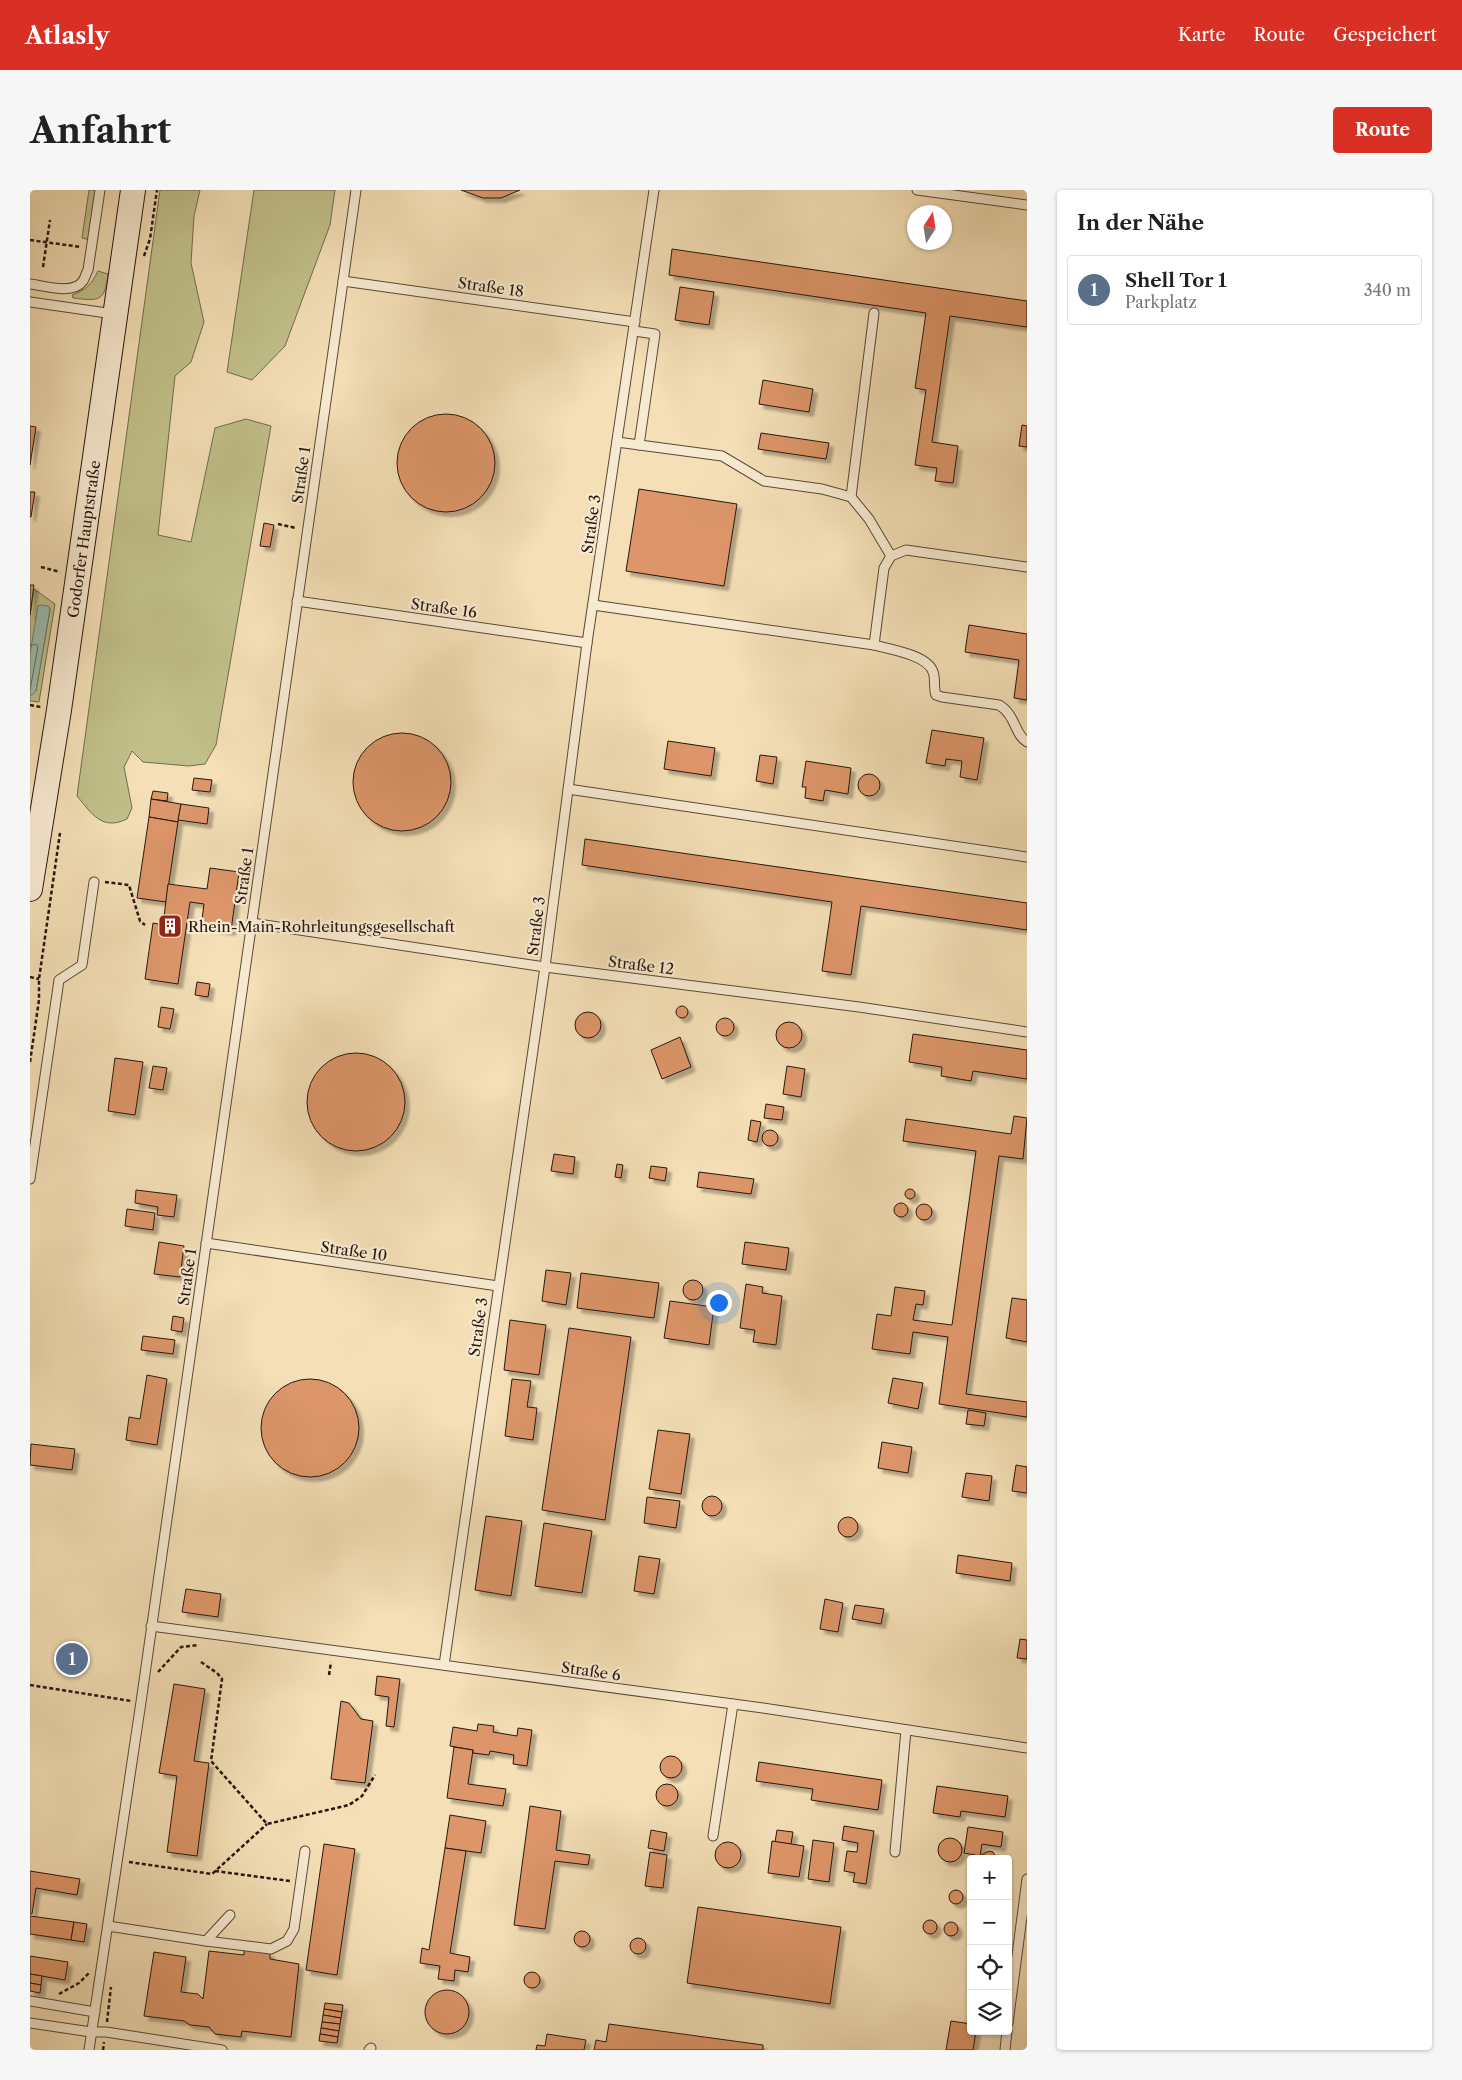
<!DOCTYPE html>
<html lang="de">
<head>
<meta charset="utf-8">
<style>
	:root { --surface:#fff; --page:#f6f6f6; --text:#222; --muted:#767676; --line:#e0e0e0; --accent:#d93025 }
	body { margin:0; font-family:"Libre Caslon Text",serif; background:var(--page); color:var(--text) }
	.controls { position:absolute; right:15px; bottom:15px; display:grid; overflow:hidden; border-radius:5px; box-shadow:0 1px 4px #0004 }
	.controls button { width:45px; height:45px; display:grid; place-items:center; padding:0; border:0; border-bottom:1px solid var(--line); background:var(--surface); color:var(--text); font:25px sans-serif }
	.compass { position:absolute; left:877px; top:15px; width:45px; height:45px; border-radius:50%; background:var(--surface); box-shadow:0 1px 4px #0004; rotate:12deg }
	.you { position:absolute; left:688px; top:1112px; width:18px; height:18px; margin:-12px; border:4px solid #fff; border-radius:50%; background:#1a73e8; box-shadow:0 0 0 8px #1a73e833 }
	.badge { display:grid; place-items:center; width:32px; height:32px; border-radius:50%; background:var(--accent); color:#fff; font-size:16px; font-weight:700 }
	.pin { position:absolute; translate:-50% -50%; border:2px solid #fff; box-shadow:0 1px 5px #0006 }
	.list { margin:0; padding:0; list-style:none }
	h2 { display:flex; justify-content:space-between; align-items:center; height:65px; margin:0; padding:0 20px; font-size:21px }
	h2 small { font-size:16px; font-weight:400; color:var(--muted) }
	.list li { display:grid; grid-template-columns:32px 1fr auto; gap:15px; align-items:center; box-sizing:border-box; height:70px; margin:0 10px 10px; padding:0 10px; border:1px solid var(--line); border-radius:5px }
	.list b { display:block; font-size:19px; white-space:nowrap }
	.list p { margin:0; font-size:16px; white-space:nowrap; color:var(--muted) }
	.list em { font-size:16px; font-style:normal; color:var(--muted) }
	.icon { flex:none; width:28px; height:28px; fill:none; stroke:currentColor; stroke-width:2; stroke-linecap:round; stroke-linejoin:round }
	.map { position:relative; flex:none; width:997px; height:1860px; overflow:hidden; border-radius:5px }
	header { display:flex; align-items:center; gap:30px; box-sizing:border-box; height:70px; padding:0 25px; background:var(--accent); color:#fff }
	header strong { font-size:24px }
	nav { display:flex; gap:28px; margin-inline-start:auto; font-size:18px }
	.intro { display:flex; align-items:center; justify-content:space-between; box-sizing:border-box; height:120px; padding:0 30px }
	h1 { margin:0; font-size:35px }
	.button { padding:12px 22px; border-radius:5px; background:var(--accent); color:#fff; font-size:18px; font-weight:700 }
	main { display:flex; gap:30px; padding:0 30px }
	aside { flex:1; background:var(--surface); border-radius:5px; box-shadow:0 1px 4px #0004 }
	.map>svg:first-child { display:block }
</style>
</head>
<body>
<header>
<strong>Atlasly</strong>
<nav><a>Karte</a><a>Route</a><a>Gespeichert</a></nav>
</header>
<div class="intro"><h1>Anfahrt</h1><a class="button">Route</a></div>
<main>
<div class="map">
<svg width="997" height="1860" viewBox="0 0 997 1860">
	<defs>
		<filter id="shadow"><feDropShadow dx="4.5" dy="4.5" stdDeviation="1" flood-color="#0004"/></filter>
	</defs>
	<rect width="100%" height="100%" fill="#f4dfb6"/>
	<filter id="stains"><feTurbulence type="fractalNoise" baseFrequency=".004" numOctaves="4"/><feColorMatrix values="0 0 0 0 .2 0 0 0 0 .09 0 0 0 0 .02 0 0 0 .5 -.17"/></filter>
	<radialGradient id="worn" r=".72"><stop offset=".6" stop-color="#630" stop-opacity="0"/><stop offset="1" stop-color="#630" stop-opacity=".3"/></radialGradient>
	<g fill="#c1c08a" stroke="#746b4d">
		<polygon points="59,0 66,0 60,50 52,48"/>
		<path d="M130,0h40l-6,26 -3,47 13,59 -13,40 -16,14 -17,159 33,7 24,-114 31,-9 25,7 -55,319 -11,19 -16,2 -46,-4 -11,-11 -8,16 8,41 -5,11c-25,12 -35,-5 -50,-23z"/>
		<polygon points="224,0 305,0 300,35 255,156 222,190 197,182"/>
		<path d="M68,81l10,3c-3,28 -9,27 -35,24l-1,-3c14,-5 19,-10 26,-24z"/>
		<polygon points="4,399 25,414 9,512 0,511 0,505 6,501 20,420 18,416 0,464 0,425"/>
	</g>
	<polygon fill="#9cbdaf" stroke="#6d7a6f" points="11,415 18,416 20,419 6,501 2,505 0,505 0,464 8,416"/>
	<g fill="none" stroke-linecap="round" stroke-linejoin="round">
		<polyline stroke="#626a60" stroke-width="1" points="0,456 6,454 8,457 0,500"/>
	</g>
	<g fill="#dd9669" stroke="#271610" filter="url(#shadow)">
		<polygon points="431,0 490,0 471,8 453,8"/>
		<polygon points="642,59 997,111 997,137 920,126 902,252 928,256 923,293 905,291 907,278 885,275 896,200 885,198 896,123 639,85"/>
		<polygon points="650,97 684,102 679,135 645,130"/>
		<polygon points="733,190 783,199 779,222 729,214"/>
		<circle cx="416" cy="273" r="49"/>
		<polygon points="992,235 997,236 997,257 989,256"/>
		<polygon points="0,236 6,237 0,275"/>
		<polygon points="731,243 799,253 796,269 728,259"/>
		<polygon points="609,299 707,314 694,396 596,381"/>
		<polygon points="0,302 5,302 1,327 0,327"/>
		<polygon points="234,333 244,335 240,357 230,356"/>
		<polygon points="0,395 4,395 0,425"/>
		<polygon points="939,435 997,444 997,510 984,508 989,470 935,462"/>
		<polygon points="902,540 954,548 947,590 930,587 932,571 916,569 915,576 896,573"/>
		<circle cx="372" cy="592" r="49"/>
		<polygon points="638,551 685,558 681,586 634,579"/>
		<polygon points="730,565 747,567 743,594 726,591"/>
		<polygon points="776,571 821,578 818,604 795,600 793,611 775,608 776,597 772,597"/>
		<circle cx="839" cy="595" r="11"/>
		<polygon points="164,588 182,590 180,602 162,600"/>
		<polygon points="123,601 138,603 137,611 121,609"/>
		<polygon points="121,609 151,614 148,632 119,627"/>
		<polygon points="151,614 179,618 177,634 148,630"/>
		<polygon points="119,627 148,632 136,712 107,708"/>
		<polygon points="555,649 997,713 997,740 831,716 821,785 792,781 802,712 552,675"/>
		<polygon points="180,678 209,682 201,741 171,737 174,714 160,712 148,794 115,789 123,733 133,735 138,694 177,699"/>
		<polygon points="167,792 180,794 178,807 165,805"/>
		<circle cx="652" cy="822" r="6"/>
		<polygon points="131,817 144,819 140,839 128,837"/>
		<circle cx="558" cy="835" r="13"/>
		<circle cx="695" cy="837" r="9"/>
		<circle cx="759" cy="845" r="13"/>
		<polygon points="883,844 997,860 997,889 943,881 941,891 911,886 912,877 879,872"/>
		<polygon points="650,847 661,877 632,889 621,860"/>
		<circle cx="326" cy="912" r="49"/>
		<polygon points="85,868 113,872 105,925 78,921"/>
		<polygon points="123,876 137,878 133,900 119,898"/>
		<polygon points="757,876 775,879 771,907 753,904"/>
		<polygon points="736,914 754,917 752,930 734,928"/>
		<polygon points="984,926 997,928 993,969 969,966 936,1204 997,1212 997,1227 909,1214 918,1147 883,1142 880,1164 842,1159 847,1124 861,1126 865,1097 895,1101 893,1115 886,1114 883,1130 922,1135 946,961 873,951 876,929 981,944"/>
		<polygon points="721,930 731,932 727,952 718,950"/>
		<circle cx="740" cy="948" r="8"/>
		<polygon points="524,964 545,967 543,984 521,981"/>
		<polygon points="587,974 593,975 591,988 585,987"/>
		<polygon points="621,976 637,978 635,991 619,988"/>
		<polygon points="669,982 724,989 721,1004 667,997"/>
		<circle cx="880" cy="1004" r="5"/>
		<polygon points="106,1000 147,1005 144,1027 127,1025 128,1017 105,1013"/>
		<circle cx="871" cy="1020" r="7"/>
		<circle cx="894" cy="1022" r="8"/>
		<polygon points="97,1019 125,1023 123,1040 95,1036"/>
		<polygon points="129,1052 154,1056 150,1087 124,1084"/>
		<polygon points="715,1052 759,1058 756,1080 712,1074"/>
		<polygon points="516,1080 541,1083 536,1115 512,1111"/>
		<polygon points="551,1083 629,1093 624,1128 547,1118"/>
		<circle cx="663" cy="1100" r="10"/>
		<polygon points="716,1094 733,1097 732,1103 752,1106 746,1155 723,1152 725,1140 710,1138"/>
		<polygon points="982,1108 997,1110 997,1152 976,1148"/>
		<polygon points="640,1111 684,1117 679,1155 634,1148"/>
		<polygon points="143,1126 154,1128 152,1142 141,1140"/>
		<polygon points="480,1130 516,1135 509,1185 474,1180"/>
		<polygon points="539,1138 601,1147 575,1330 512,1320"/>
		<polygon points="113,1146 145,1150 143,1164 111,1160"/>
		<polygon points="117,1185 137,1189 127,1255 96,1250 99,1227 110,1229"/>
		<polygon points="863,1188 893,1193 888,1219 858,1213"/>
		<circle cx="280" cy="1238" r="49"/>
		<polygon points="482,1189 501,1191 497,1217 507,1218 503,1250 475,1246"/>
		<polygon points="938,1220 956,1223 954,1236 936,1234"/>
		<polygon points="628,1240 660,1244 651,1304 619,1299"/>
		<polygon points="852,1252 882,1257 878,1283 848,1278"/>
		<polygon points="1,1254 45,1259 42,1280 0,1275"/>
		<polygon points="986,1275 997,1277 997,1303 982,1301"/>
		<polygon points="936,1283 962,1286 959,1311 932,1307"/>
		<circle cx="682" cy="1316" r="10"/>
		<polygon points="617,1307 650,1311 646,1338 614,1333"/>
		<polygon points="456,1326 492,1331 481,1406 445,1400"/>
		<circle cx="818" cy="1337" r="10"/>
		<polygon points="514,1333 562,1341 552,1403 505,1396"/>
		<polygon points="928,1365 982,1373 980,1391 926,1383"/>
		<polygon points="609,1366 630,1369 624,1404 604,1401"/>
		<polygon points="156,1399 191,1404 188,1427 152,1422"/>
		<polygon points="795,1409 813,1413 808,1442 790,1439"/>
		<polygon points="825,1415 854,1419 851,1434 822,1429"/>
		<polygon points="990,1449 997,1450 997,1469 987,1468"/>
		<polygon points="347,1486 370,1489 364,1537 356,1536 359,1507 345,1505"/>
		<polygon points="144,1494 175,1499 164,1571 179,1573 167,1666 137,1662 147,1586 129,1583"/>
		<polygon points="311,1511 319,1513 331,1529 343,1531 335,1593 301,1589"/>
		<polygon points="448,1534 464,1536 463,1542 487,1546 488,1538 502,1540 497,1576 483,1574 484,1565 460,1561 459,1565 443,1563 443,1560 420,1556 423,1537 447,1541"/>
		<polygon points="424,1557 443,1560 438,1594 476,1599 473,1616 417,1608"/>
		<circle cx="641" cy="1577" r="11"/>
		<polygon points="729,1572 852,1590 848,1620 781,1610 783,1599 726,1591"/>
		<circle cx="637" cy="1605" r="11"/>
		<polygon points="907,1596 978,1606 975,1627 931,1621 930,1627 903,1623"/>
		<polygon points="500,1616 531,1621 526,1660 560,1665 558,1675 525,1671 515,1739 484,1735"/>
		<polygon points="420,1625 456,1631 451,1663 415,1658"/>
		<polygon points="814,1636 844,1641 836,1694 823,1692 825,1683 814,1681 817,1661 827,1662 828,1653 812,1650"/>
		<polygon points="938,1637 973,1642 971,1657 952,1654 950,1666 934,1663"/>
		<polygon points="621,1640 637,1643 634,1661 618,1658"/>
		<polygon points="747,1640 763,1642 761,1654 745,1652"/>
		<circle cx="920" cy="1660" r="12"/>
		<polygon points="783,1650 804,1653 799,1692 778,1689"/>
		<polygon points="742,1651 774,1656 769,1687 738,1683"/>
		<circle cx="698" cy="1665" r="13"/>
		<polygon points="294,1654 325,1659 307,1785 276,1780"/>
		<polygon points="415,1658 436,1661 420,1763 440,1767 438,1782 425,1780 424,1791 408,1789 410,1776 390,1773 392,1758 399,1760"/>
		<polygon points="959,1661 963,1662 967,1669 950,1669 951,1665"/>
		<polygon points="620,1662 637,1665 633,1698 615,1696"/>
		<polygon points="0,1681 50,1689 47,1705 6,1698 2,1724 0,1724"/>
		<circle cx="926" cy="1707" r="7"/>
		<polygon points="668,1717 811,1737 800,1814 657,1793"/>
		<polygon points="0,1726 44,1732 41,1750 0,1744"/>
		<circle cx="900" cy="1737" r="7"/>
		<polygon points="44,1732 57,1734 54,1752 41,1750"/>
		<circle cx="921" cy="1739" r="7"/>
		<circle cx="552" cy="1749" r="8"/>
		<circle cx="608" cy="1756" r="8"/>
		<polygon points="214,1759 240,1763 240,1769 269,1774 261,1847 212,1841 211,1847 185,1844 179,1837 160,1835 154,1831 114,1826 124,1762 156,1767 151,1802 168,1804 173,1809 179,1761 214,1765"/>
		<polygon points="0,1766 38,1772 35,1790 0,1784"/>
		<circle cx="502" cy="1790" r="8"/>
		<polygon points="0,1784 12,1786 11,1795 0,1793"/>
		<polygon points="0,1793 11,1795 10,1803 0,1801"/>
		<circle cx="417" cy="1822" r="22"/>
		<polygon points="295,1813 313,1815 312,1822 294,1819"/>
		<polygon points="294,1819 312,1822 311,1828 293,1825"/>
		<polygon points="293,1825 311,1828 310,1834 292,1832"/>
		<polygon points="921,1831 941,1834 941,1841 946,1841 943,1860 916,1860"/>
		<polygon points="292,1832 310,1834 309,1841 291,1838"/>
		<polygon points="579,1834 733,1855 733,1860 564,1860 566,1850 576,1852"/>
		<polygon points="291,1838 309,1841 308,1847 290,1844"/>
		<polygon points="290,1844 308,1847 307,1853 289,1851"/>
		<polygon points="517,1844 556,1850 554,1860 506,1860 507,1855 515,1856"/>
	</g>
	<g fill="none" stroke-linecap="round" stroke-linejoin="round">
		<g stroke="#5a483a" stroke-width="11">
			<g id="lane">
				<polyline points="887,0 997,15"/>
				<polyline points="313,91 605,132"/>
				<path d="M0,94c15,2 43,11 53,-3 2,-3 3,-8 5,-11l12,-80"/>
				<polyline points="0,112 84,124"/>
				<polyline points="604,141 625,144 609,255"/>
				<polyline points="587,252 692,266 734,291 792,299 821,307 839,329 861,366"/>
				<polyline points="821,307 844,123"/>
				<polyline points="267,411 557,453"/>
				<path d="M563,415l281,40c15,4 54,10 59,27 3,7 0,15 3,23l6,2 57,8c17,10 15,29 28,37"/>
				<polyline points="844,455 854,378 861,366 876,360 997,377"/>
				<polyline points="538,599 997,667"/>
				<polyline points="222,733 515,777 829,817 997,842"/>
				<polyline points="0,989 29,790 52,775 64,692"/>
				<polyline points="176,1053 468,1096"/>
				<polyline points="121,1436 733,1518 997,1558"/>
				<polyline points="414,1475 515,777 557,453 624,0"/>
				<polyline points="683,1646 703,1514"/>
				<polyline points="865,1662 876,1540"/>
				<polyline points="78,1736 176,1751 200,1725"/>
				<polyline points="176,1751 241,1759 257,1751 264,1739 275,1661"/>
				<polyline points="0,1811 65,1822"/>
				<polyline points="0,1833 61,1842 76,1842 192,1860"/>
				<polyline points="978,1833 997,1689"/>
				<polyline points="59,1860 111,1512 326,0"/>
				<polyline points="339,1860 341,1858"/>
				<polyline points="975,1860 977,1841"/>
			</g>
		</g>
		<g stroke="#271610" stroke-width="26">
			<g id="secondary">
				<path id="s1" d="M0,699l29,-179 74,-520"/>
			</g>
		</g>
		<g stroke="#271610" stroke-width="2.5" stroke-dasharray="4 2.5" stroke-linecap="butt">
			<polyline points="0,50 51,57"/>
			<polyline points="114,66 120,49 127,0"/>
			<polyline points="13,77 20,30"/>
			<polyline points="248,334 266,338"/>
			<polyline points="11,377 30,382"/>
			<polyline points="0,515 11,517"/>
			<polyline points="75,692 99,695 110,731 115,735"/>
			<polyline points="0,787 9,789"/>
			<polyline points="0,872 9,810 9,789 30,643"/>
			<polyline points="171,1472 187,1483 192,1489 181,1571 237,1634 319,1615 332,1606 345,1585"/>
			<polyline points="128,1482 151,1457 169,1455"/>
			<polyline points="299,1485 301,1472"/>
			<polyline points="0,1495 101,1511"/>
			<polyline points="99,1672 182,1684 237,1634"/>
			<polyline points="185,1681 260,1691"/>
			<polyline points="29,1804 49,1793 59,1783"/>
			<polyline points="77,1832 81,1797"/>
			<polyline points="73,1860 74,1852"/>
		</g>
		<use href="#lane" stroke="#f8ead0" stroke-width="9"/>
		<use href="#secondary" stroke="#f8ead0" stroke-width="24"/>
	</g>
	<defs>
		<g id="building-square" transform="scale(1.25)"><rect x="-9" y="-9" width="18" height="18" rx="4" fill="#8f2418" stroke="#f8ead0"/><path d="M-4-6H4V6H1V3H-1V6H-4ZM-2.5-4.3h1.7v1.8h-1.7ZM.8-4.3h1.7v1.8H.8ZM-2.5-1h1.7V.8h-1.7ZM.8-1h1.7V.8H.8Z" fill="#fff"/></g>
	</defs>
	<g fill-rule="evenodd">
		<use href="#building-square" x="140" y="736"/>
	</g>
	<g text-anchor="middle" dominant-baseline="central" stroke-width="4.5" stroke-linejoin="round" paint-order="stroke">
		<g font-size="15" fill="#271610" stroke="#f8ead0">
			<text transform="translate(461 97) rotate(8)">Straße 18</text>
			<text transform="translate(271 285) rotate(-82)">Straße 1</text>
			<text transform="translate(561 334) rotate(-82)">Straße 3</text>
			<text stroke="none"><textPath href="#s1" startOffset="354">Godorfer Hauptstraße</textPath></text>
			<text transform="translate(414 418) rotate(8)">Straße 16</text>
			<text transform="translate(214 686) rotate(-82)">Straße 1</text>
			<text transform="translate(506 736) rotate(-83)">Straße 3</text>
			<text transform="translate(611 775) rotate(7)">Straße 12</text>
			<text transform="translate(324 1061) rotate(8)">Straße 10</text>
			<text transform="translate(157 1087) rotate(-82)">Straße 1</text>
			<text transform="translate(448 1137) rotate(-82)">Straße 3</text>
			<text transform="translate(561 1481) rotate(8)">Straße 6</text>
		</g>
		<g font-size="15" fill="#271610" stroke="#f8ead0" text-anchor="start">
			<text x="158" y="736">Rhein-Main-Rohrleitungsgesellschaft</text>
		</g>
	</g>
	<rect width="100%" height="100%" filter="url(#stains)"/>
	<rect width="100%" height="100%" fill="url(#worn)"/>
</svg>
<div class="controls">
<button>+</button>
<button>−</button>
<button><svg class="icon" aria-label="locate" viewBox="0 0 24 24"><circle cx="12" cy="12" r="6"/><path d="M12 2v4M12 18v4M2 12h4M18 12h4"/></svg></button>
<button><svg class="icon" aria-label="layers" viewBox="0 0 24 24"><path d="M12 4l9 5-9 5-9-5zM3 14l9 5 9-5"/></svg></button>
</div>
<svg class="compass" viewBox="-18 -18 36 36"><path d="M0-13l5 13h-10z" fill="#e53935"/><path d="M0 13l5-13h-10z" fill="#767676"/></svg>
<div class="you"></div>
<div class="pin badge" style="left:42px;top:1469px;background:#5c6f8a">1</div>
</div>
<aside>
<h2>In der Nähe<small></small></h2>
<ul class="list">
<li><span class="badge" style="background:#5c6f8a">1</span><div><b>Shell Tor 1</b><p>Parkplatz</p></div><em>340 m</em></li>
</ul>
</aside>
</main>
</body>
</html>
